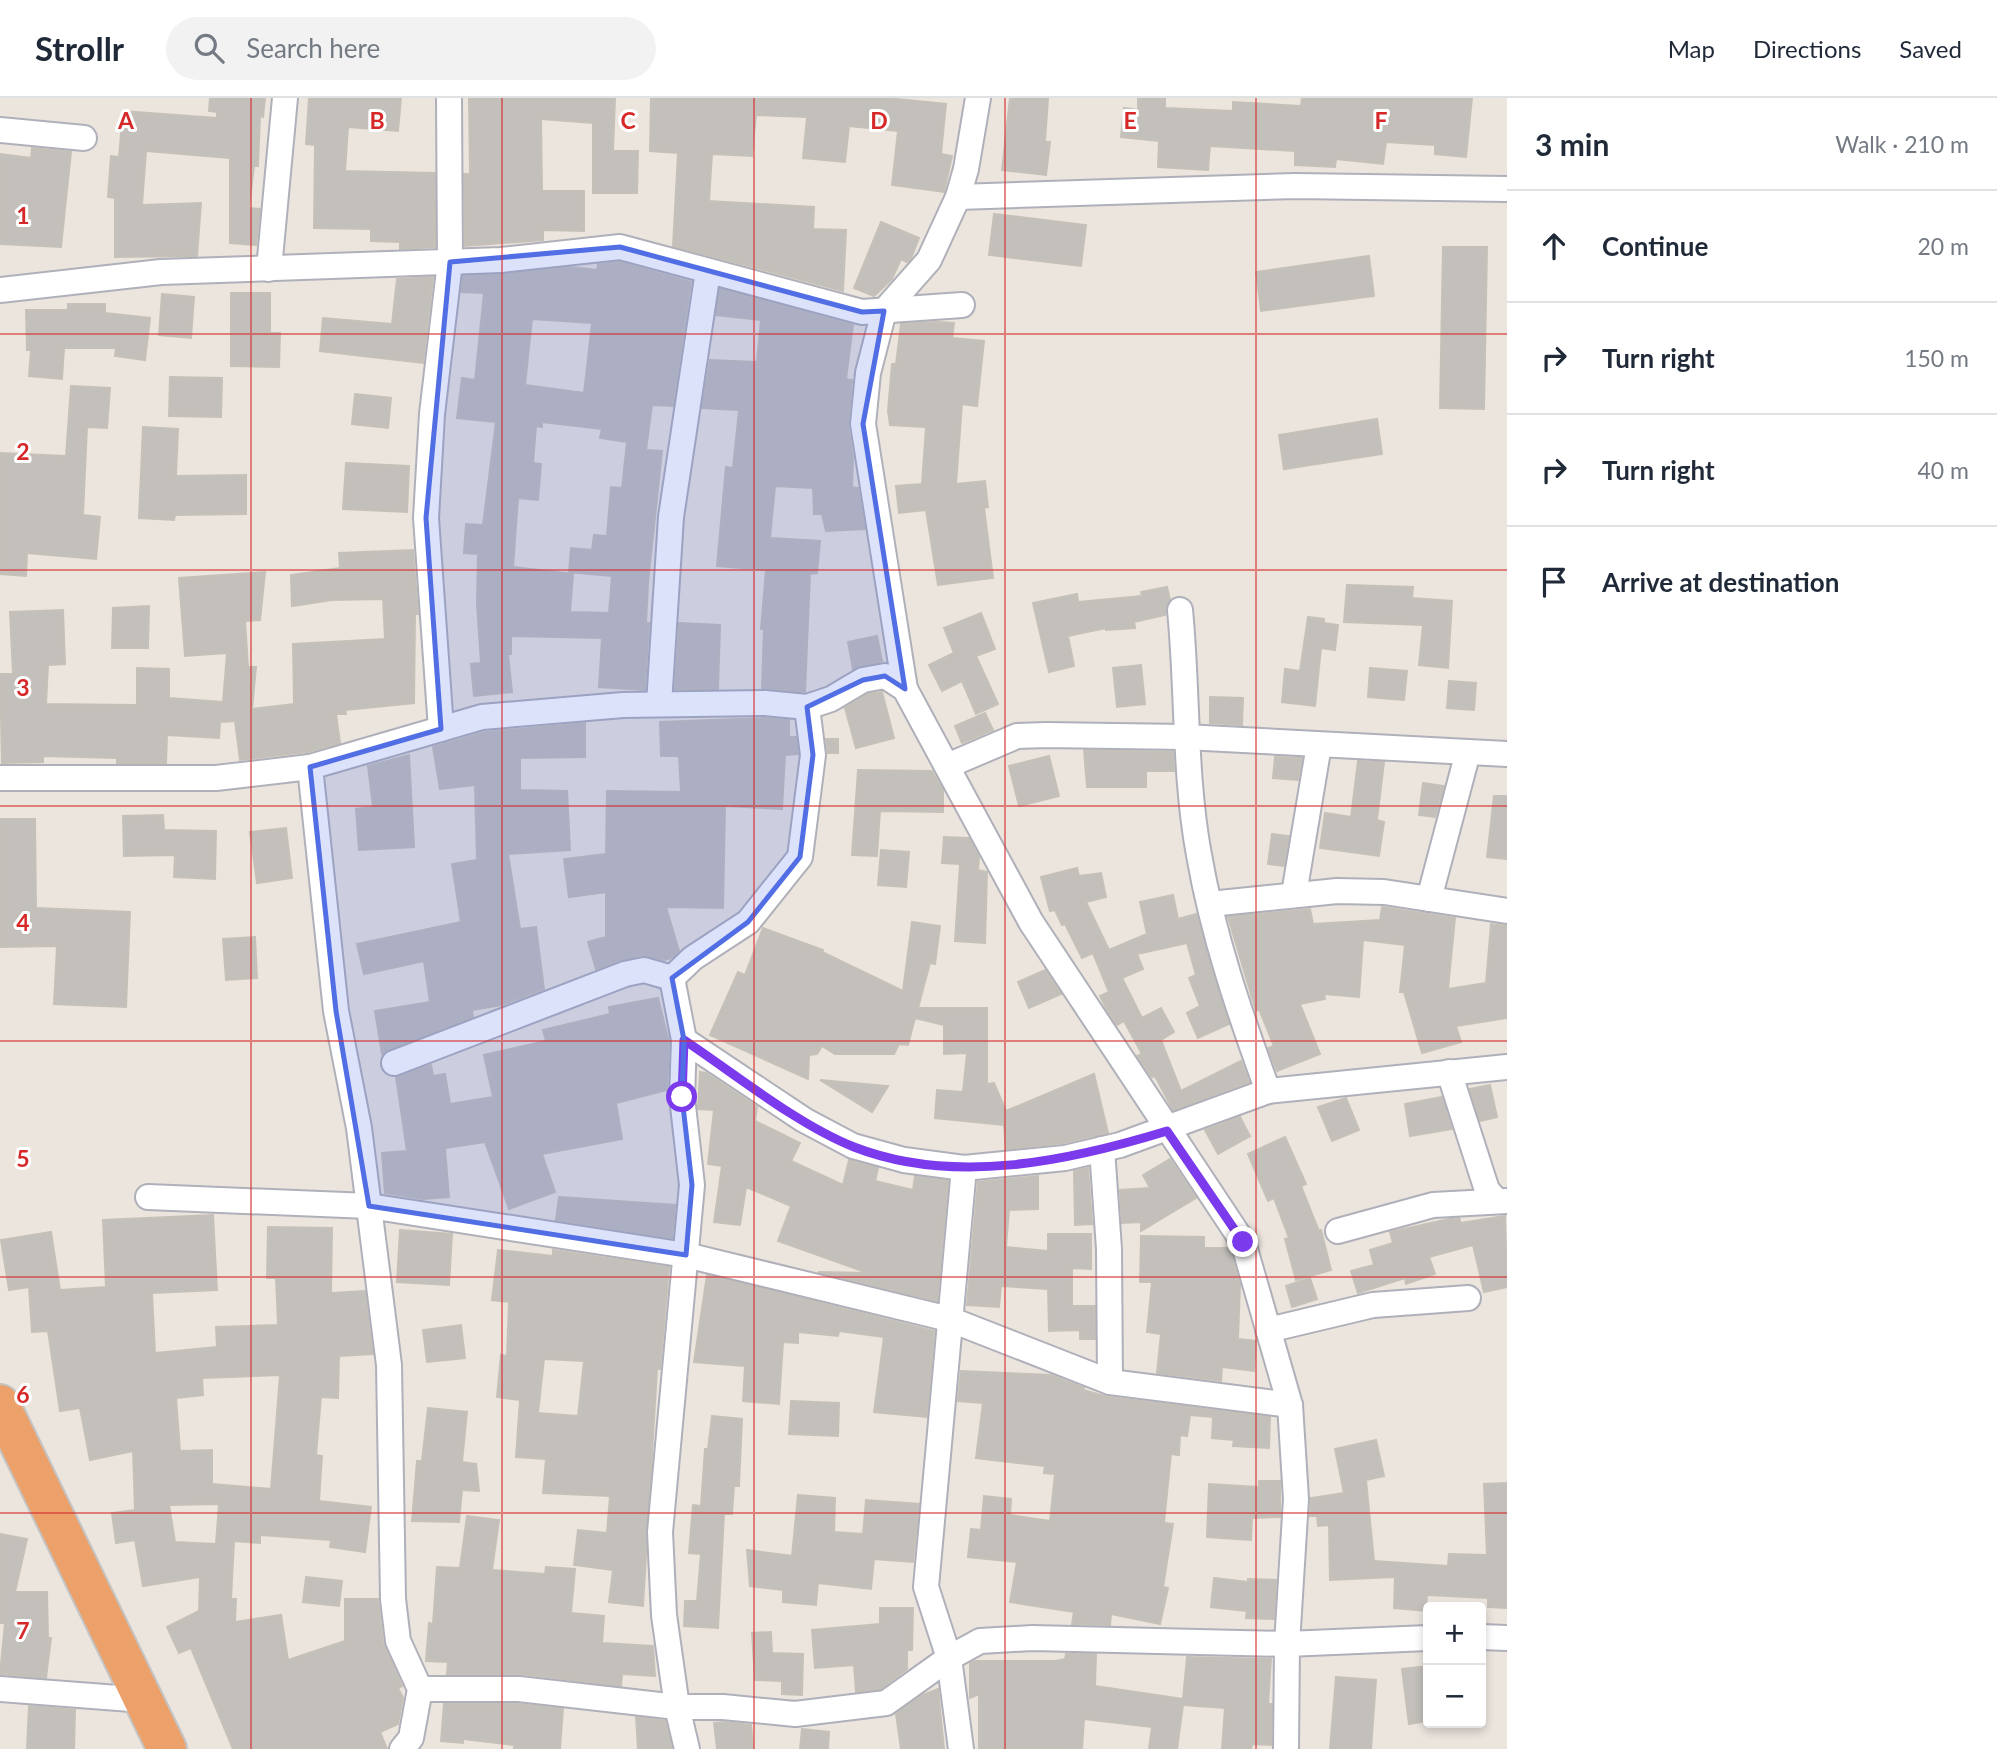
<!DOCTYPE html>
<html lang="en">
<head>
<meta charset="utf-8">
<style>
	:root { --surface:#fff; --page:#f2f2f3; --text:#1f2937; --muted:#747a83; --line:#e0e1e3 }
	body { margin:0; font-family:Lato,sans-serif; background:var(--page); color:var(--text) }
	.controls { position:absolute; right:21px; bottom:21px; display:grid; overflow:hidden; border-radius:7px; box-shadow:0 4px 10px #0003 }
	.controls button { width:63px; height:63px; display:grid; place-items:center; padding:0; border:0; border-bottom:2px solid var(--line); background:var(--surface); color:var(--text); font:35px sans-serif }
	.stop { position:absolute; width:21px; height:21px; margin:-16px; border:5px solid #7c3aed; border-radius:50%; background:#fff }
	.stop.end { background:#7c3aed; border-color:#fff; box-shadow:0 2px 7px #0008 }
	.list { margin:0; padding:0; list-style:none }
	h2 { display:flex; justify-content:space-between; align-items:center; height:91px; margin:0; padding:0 28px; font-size:30px }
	h2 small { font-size:23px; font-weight:400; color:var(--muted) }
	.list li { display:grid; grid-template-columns:46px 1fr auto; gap:21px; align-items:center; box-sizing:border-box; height:112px; padding:0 28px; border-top:2px solid var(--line) }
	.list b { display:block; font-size:26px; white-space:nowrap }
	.list em { font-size:23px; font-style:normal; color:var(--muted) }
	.icon { flex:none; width:38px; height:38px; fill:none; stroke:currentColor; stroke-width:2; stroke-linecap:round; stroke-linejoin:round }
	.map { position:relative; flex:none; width:1507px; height:1651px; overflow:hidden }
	header { display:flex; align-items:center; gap:42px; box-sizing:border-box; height:98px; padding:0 35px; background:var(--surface); border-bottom:2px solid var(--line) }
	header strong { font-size:33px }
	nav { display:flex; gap:38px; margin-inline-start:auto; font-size:24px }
	.search { width:490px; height:63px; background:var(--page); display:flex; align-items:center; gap:18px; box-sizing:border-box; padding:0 24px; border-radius:38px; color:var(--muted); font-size:26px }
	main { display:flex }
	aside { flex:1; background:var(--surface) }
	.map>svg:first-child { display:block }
</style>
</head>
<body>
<header>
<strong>Strollr</strong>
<div class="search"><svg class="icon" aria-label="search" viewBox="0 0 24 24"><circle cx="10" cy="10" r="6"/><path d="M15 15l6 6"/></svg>Search here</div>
<nav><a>Map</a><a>Directions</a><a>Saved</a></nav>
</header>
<main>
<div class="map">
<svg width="1507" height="1651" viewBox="0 0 1507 1651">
	<rect width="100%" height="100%" fill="#ebe5de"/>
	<g fill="#c3bfbb" stroke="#c6c1b8" stroke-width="2" fill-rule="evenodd">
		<polygon points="210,0 265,0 263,19 260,18 258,68 254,68 249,110 260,111 256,147 230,145 230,60 146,53 142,107 201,105 197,158 115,159 115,100 108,99 111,58 119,59 123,13 217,20 217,14 209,13"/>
		<polygon points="309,0 401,0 398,33 348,29 345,73 435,75 435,149 400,151 400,144 371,143 371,131 314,130 315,47 306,46"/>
		<polygon points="469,0 615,0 613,53 638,53 637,95 593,95 593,25 541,21 542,93 584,93 584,133 543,132 543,142 465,148 464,76 470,76"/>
		<polygon points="651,0 887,0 946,6 941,56 952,58 944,94 892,87 898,33 849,28 845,64 803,60 807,19 756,17 752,58 712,56 709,103 814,109 813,131 846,132 843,193 673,148 678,55 650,53"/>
		<polygon points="1010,0 1048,0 1045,44 1050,44 1046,77 1002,72"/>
		<polygon points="1138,0 1165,0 1165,10 1233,13 1233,4 1301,8 1302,0 1472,0 1466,59 1435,56 1435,47 1386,44 1383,66 1336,61 1335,69 1295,67 1295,53 1210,48 1208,72 1158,69 1159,43 1121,39 1124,10 1138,12"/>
		<polygon points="32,50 71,54 61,149 0,146 0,56 31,60"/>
		<polygon points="994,116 1086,127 1081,168 989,157"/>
		<polygon points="881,124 919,140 911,160 907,164 901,161 892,181 874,198 854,190"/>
		<polygon points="1443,149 1487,149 1484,311 1440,310"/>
		<polygon points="1369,158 1374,198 1261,213 1256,174"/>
		<path d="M619,164l72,20 -18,124 -21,-1 -6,45 16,1 -14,132 -2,40h3l-4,67 -46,-3 3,-49 -91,-2v18h-3l4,38 -38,4 -3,-32 10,-1 -4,-60 1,-49 -14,-1 2,-29 17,1 13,-103 -39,-4 5,-40 13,2 9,-87 -23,-1 2,-16 108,-9 26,3 1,-6zM532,221l60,4 -8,70 -59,-8zM542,324l60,7 -2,9 27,4 -5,46 -11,-1 -4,49 -13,-1 -2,15 -21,-2 -2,24 43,4 -3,37 -39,-1 3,-38 -60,-7 5,-69 20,2 3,-36 -8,-1 3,-37 6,1z"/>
		<polygon points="433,179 423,265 320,253 323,220 392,226 397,181"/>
		<polygon points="720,191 853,227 846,281 852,282 848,328 853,360 852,389 858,390 865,431 826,433 822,416 814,416 813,390 775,388 770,440 820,443 817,475 810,476 805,594 762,590 764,531 761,531 766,472 717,468 726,369 733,370 739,312 702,310 710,262 757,264 761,222 716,217"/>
		<polygon points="231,195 270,195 270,235 280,235 279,269 231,268"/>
		<polygon points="162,196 194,199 191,240 159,237"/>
		<polygon points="68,206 105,206 105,215 150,220 145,262 115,258 116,250 64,250 62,281 29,278 31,252 27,252 26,212 68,212"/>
		<polygon points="936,224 954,225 952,240 984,243 977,308 962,306 956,386 985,383 988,409 984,410 993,480 938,487 926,412 899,415 896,388 922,386 926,329 890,327 888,313 892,266 896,266 901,226"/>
		<polygon points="170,279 222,280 221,319 169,318"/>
		<polygon points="71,288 110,290 107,330 87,329 83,417 100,419 96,461 27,455 26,478 0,476 0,355 66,358"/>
		<polygon points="355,296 391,300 388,330 352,326"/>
		<polygon points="1377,321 1382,356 1284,371 1279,337"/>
		<polygon points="143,329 178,331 176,378 246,377 246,416 175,417 174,422 139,420"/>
		<polygon points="346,365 409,368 407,414 343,411"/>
		<polygon points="413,452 418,516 415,516 414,605 345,612 346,616 336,616 340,645 307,654 240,662 235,623 220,624 219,640 167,637 166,665 117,665 117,660 43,658 43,664 2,665 0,576 13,576 10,514 63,512 65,566 48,567 46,606 137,607 137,570 169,571 169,600 223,604 227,555 185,558 179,480 265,474 260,522 245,523 248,569 256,569 252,611 294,606 293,546 385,541 383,501 332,502 292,508 291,477 340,470 339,455"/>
		<polygon points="1347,487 1413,489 1412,500 1452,503 1448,570 1419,567 1423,527 1344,524"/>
		<polygon points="1167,489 1170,502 1165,517 1134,524 1135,530 1106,532 1106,530 1068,538 1074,568 1049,574 1033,505 1077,496 1078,504 1142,498 1141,494"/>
		<polygon points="149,508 148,550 112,550 113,510"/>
		<polygon points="981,515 995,551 976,558 998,606 976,616 962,583 942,593 929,567 954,555 944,530"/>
		<polygon points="1308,519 1324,521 1324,525 1338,527 1335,552 1321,550 1315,608 1282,604 1285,571 1300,573"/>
		<polygon points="679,525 720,527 718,591 675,591"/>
		<polygon points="877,538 882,563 853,571 848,544"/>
		<polygon points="1141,567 1145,606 1117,609 1113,570"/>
		<polygon points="1370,570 1407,573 1404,602 1368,599"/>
		<polygon points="1449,583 1476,585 1474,612 1447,610"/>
		<polygon points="882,594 894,640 856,650 845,610 868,596"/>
		<polygon points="1210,599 1243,600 1242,627 1210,625"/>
		<polygon points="985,615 993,632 962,645 955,628"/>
		<polygon points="764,620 789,622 789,639 796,639 798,656 785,657 782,711 725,708 723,810 666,809 679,853 671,860 664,862 641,857 596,871 588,844 606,839 606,794 569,799 564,761 606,756 607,693 681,694 679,658 661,658 660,624"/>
		<polygon points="585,625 585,659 520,660 520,692 567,693 570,752 508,756 520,831 536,829 544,891 502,907 472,912 473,919 382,956 375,913 430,904 424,863 364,876 357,846 461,824 452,766 477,762 475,687 440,691 433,649 485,634"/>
		<polygon points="826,641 838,641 838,655 828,655"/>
		<polygon points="1084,652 1173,654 1174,673 1146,673 1146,689 1087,689"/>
		<polygon points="409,657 414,749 359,752 356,711 373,709 368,668"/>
		<polygon points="1049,658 1059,698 1019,708 1009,668"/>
		<polygon points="1275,659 1302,660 1298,682 1273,680"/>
		<polygon points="1358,663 1384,664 1377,722 1384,724 1379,758 1320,750 1325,715 1351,719"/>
		<polygon points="858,672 932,673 943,692 943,714 880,713 877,758 852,757"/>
		<polygon points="1423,685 1444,688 1435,719 1419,717"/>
		<polygon points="1494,698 1507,698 1507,761 1487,759"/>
		<polygon points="163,717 164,732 216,733 215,781 174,779 175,757 124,758 123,718"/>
		<polygon points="0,721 35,721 36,810 130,814 126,909 54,906 57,848 0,849"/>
		<polygon points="286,730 292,780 257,785 250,734"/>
		<polygon points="1272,736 1289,738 1284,768 1268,766"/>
		<polygon points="944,739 969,740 979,759 978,772 987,774 985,845 955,843 960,766 942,765"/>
		<polygon points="881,752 909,754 906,789 878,787"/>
		<polygon points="1077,770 1079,778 1101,775 1106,799 1086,804 1109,852 1147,836 1140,804 1173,797 1178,821 1196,816 1229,926 1198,940 1187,915 1200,908 1189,880 1196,877 1187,845 1137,856 1143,871 1122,880 1142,920 1161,910 1174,934 1161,942 1181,993 1241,963 1249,984 1173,1012 1155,978 1152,979 1137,958 1142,956 1124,923 1117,927 1107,912 1100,898 1109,894 1093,855 1082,860 1065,826 1062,827 1055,812 1050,813 1041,779"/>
		<polygon points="1382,809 1455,820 1448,891 1486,885 1491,826 1507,828 1507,920 1456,928 1461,944 1422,955 1404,894 1400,894 1405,847 1363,842 1359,899 1324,896 1325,901 1300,906 1320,956 1277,973 1268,950 1274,948 1259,911 1256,913 1228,819 1310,811 1313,826 1380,822"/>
		<polygon points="912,824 940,828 935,866 930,865 918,910 987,910 987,986 994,985 1006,1013 1094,976 1108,1035 1063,1045 1006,1051 1004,1027 935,1020 937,992 963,994 967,955 944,956 944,927 915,920 908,947 899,946 894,956 835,956 822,948 817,956 809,957 808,981 710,937 738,874 745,877 763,830 823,852 822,854 903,893"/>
		<polygon points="255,839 257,880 226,882 223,841"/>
		<polygon points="1045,872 1061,896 1029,910 1018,884"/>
		<polygon points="658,900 669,944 667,992 616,1005 622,1041 542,1056 555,1094 509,1111 485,1044 445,1050 449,1099 423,1101 385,1095 382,1055 407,1053 396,979 431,967 433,978 445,976 450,1006 493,999 484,957 546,943 543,932 610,916 609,909"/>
		<polygon points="700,974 706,975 757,1009 755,1023 800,1045 791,1063 843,1087 849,1062 878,1070 875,1083 913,1092 915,1078 948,1083 937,1203 818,1174 868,1175 778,1143 791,1108 746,1089 740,1127 714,1124 722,1068 708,1066 714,1012 698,1011"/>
		<polygon points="820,982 888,988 872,1014"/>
		<polygon points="1490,987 1497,1019 1480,1023 1470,991"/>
		<polygon points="1442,999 1452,1031 1410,1038 1405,1006"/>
		<polygon points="1346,1000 1359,1032 1332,1043 1318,1009"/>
		<polygon points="1240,1019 1250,1038 1218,1056 1205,1032"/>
		<polygon points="1285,1039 1306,1086 1301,1088 1319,1133 1321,1132 1331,1172 1296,1182 1285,1141 1289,1140 1274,1100 1268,1103 1248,1056"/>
		<polygon points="1170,1061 1196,1100 1141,1133 1141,1124 1122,1125 1120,1092 1150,1090 1143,1077"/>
		<polygon points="1088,1070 1092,1126 1075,1127 1074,1073"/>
		<polygon points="1038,1078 1038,1111 1009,1112 1006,1149 1048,1153 1048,1136 1091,1136 1091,1171 1072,1170 1072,1208 1095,1208 1095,1241 1080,1241 1080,1232 1049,1233 1048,1191 1001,1188 999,1209 967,1207 978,1084"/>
		<polygon points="559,1099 675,1107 672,1140 556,1122"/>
		<path d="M213,1117l4,75 -65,3 3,60 62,-6 -1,-20 62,-2 -2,-47h-9l1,-51 64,1 -1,65 34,-2 8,63 -34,2 -1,42 -17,-1 -5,58 6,1 -3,45 52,6 -6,45 -35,-5 1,-7 -71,-5v8l-26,-2 -3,58h5l-1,23 46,-7 7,45 57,-19v-42h33l5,44 19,43 -4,2 5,10 -5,26 -18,8 7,17h-154l-42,-101 -12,5 -12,-26 32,-16 1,-34 -57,9 -8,-46 -19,3 -4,-30 23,-3 -2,-59 -43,9 -10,-52 -20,3 -12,-80 -16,1 -3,-45 -20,3 -8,-50 50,-8 9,58 46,-3 -3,-67zM280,1277l-9,114 -59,-5v-34l-32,1 -4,-53 27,-3 -1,-17zM219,1406l-3,40 -41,-2 -6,-37z"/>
		<polygon points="1505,1118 1507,1189 1484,1194 1473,1147 1429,1159 1435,1176 1406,1186 1405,1180 1358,1195 1351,1173 1374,1167 1370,1152 1393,1145 1390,1134 1449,1121 1459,1120 1461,1125"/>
		<polygon points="400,1132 452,1136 449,1187 397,1184"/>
		<polygon points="1141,1138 1204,1139 1204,1150 1229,1150 1240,1187 1238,1241 1256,1243 1254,1273 1222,1269 1221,1283 1157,1275 1161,1236 1147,1234 1152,1184 1140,1184"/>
		<path d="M498,1152l55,6v-6l116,17 -9,102h-3l-14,237 -34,-4 4,-32 -39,-5 4,-35 29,3 3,-37 -67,-3 3,-34 -30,-2 4,-57 -23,-3 4,-42 6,1 2,-54 -17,-2zM544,1261l40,2 -6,55 -40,-3z"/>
		<polygon points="707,1177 934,1233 927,1319 874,1314 884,1239 839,1233 838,1238 798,1234 798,1245 783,1244 779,1306 743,1303 745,1268 694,1264"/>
		<polygon points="1310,1180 1317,1201 1292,1209 1286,1188"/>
		<polygon points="461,1227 465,1260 427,1264 423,1232"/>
		<polygon points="961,1273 1051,1277 1084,1290 1083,1292 1108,1299 1270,1319 1269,1350 1233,1348 1234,1342 1212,1340 1213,1319 1190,1317 1187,1338 1180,1337 1179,1357 1171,1356 1164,1425 1173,1426 1163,1489 1168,1490 1160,1526 1111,1516 1110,1527 1072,1526 1074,1514 1010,1504 1017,1464 968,1459 971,1431 981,1432 984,1398 1011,1401 1010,1417 1050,1423 1055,1376 1044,1375 1045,1368 976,1360 983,1305 958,1303"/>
		<polygon points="791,1303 839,1305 838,1338 789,1336"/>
		<polygon points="428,1310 467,1314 462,1364 476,1366 479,1393 462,1392 459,1424 412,1423 417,1363 422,1363"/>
		<polygon points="712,1318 742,1321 739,1388 734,1388 732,1416 724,1416 718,1530 684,1528 685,1503 697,1503 701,1456 689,1455 693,1407 701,1408 705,1351 708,1351"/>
		<polygon points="1376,1342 1384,1378 1366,1382 1374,1463 1448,1468 1449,1456 1487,1457 1484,1386 1507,1385 1507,1510 1488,1509 1488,1500 1427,1497 1426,1513 1394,1510 1395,1479 1330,1482 1329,1427 1318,1428 1317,1418 1310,1418 1311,1400 1344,1395 1335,1351"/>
		<polygon points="1259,1383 1280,1383 1280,1419 1252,1420 1251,1442 1207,1439 1209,1386 1259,1389"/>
		<polygon points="798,1397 835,1400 834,1434 863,1436 866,1402 919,1406 913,1464 874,1461 871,1491 818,1485 816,1507 783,1504 783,1492 750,1488 747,1452 792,1458"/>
		<polygon points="467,1418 499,1422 492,1472 545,1476 546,1469 575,1471 571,1515 604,1518 602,1545 653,1548 655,1578 622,1576 621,1588 521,1576 447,1576 448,1564 426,1563 429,1525 433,1526 437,1469 460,1470"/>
		<polygon points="0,1436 27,1441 15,1494 47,1494 48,1540 51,1540 46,1580 0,1576 5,1525 0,1525"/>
		<polygon points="306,1479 342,1483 339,1508 303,1504"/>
		<polygon points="1214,1480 1248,1484 1248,1481 1276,1482 1274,1521 1246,1520 1247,1513 1211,1509"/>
		<polygon points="880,1510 913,1510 912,1552 907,1552 907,1571 880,1591 856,1594 854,1567 815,1570 812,1532 880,1526"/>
		<polygon points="771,1534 772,1555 803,1556 802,1597 782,1596 782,1583 755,1582 752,1535"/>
		<polygon points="1066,1556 1096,1556 1095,1588 1183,1601 1187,1559 1271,1561 1268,1606 1272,1606 1271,1647 1252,1646 1251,1651 1222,1651 1225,1610 1183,1607 1177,1651 1149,1651 1152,1629 1084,1621 1082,1651 979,1650 979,1596 970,1600 970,1565 975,1563 1055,1563 1065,1561"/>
		<polygon points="1428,1568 1428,1623 1409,1626 1402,1571"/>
		<polygon points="1336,1579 1376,1582 1371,1651 1330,1651"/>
		<polygon points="938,1591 944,1651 901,1651 896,1616 921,1598"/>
		<polygon points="444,1606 518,1606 563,1611 560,1651 514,1651 514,1647 463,1641 463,1645 441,1643"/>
		<polygon points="29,1608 75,1612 74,1651 27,1651"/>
		<polygon points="636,1619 665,1623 672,1651 638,1651"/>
		<polygon points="725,1624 751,1627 753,1651 717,1651 714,1625"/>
		<polygon points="802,1631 829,1634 828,1651 800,1651"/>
	</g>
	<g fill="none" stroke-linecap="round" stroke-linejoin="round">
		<g stroke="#afb0b9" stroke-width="28">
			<g id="street">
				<polyline points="0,32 84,40"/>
				<polyline points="958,99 1295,88 1507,91"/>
				<polyline points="269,171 285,0"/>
				<polyline points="0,192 161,174 501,162 620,149 862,214 962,207"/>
				<path d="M1180,512c8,82 4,164 19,245 14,81 41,159 69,236"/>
				<polyline points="905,591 863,326 868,275 884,213 929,162 958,99 966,71 978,0"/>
				<polyline points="659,606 671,419 708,173"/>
				<polyline points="441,631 426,420 432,316 450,164 449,0"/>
				<polyline points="947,668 1017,638 1046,637 1185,639 1507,656"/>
				<polyline points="310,669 336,913 359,1030 389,1267 393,1501 398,1543 420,1591 411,1640 402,1651"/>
				<polyline points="0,680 216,680 310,669 482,619 623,607 765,605 807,609 831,601 863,582 885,578 905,591 1031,824 1243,1144 1290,1307 1296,1401 1287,1546 1286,1651"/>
				<polyline points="1294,796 1319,647"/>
				<polyline points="1429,801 1468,654"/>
				<polyline points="1210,806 1337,793 1384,794 1507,813"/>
				<polyline points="672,880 684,942 682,999 692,1087 660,1434 664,1517 677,1609 687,1651"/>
				<polyline points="672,880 693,860 748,824 800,759 813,657 807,609"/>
				<polyline points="684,942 804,1022 853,1048 904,1062 964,1070 1065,1060 1120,1047 1268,993 1507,969"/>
				<polyline points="394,965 625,876 644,872 672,880"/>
				<polyline points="1449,974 1487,1092 1495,1101"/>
				<polyline points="1102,1051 1109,1151 1110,1284"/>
				<polyline points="148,1099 369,1108 686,1157 949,1221 1110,1284 1290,1307"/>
				<polyline points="1338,1133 1433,1107 1507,1103"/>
				<polyline points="1268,1232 1373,1207 1468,1200"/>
				<polyline points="1481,1539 1507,1540"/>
				<polyline points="0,1591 144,1602"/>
				<polyline points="420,1591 519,1591 677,1609 723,1609 795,1616 886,1605 949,1560 980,1543 1032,1540 1287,1546 1428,1540"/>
				<polyline points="961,1651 949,1560 926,1489 964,1070"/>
			</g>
		</g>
		<g stroke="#c4c4c4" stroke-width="42">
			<polyline id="highway" points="0,1306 167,1651"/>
		</g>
		<use href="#street" stroke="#fff" stroke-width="24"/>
		<use href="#highway" stroke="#eba169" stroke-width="38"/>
	</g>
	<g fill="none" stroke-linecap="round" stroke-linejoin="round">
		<path stroke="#7c3aed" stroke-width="9" d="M682,999l2,-57c51,34 114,85 170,107 100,39 215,14 313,-16l76,111"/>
	</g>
	<path fill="#526ee4" fill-opacity="0.2" stroke="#526ee4" stroke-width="5" stroke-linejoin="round" d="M620,149l242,65 22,-1 -21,113 42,265 -20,-13 -22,4 -56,27 6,48 -13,102 -52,65 -76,56 12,62 -2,57 10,88 -6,70 -317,-49 -33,-195 -26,-244 131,-38 -15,-211 24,-256z"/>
	<path fill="none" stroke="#d62828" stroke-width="2" stroke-opacity="0.55" d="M251,0v1651M502,0v1651M754,0v1651M1005,0v1651M1256,0v1651M0,236h1507M0,472h1507M0,708h1507M0,943h1507M0,1179h1507M0,1415h1507"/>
	<g font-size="23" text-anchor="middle" font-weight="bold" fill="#d62828" stroke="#fff" stroke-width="6" stroke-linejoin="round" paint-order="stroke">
		<text x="126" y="31">A</text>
		<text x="377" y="31">B</text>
		<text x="628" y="31">C</text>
		<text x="879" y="31">D</text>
		<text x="1130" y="31">E</text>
		<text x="1381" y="31">F</text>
		<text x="23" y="126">1</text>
		<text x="23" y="362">2</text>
		<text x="23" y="598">3</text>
		<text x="23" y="833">4</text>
		<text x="23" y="1069">5</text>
		<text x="23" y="1305">6</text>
		<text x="23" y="1541">7</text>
	</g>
</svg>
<div class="controls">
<button>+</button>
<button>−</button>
</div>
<div class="stop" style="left:682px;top:999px"></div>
<div class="stop end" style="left:1243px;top:1144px"></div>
</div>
<aside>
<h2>3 min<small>Walk · 210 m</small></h2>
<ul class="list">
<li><svg class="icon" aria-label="ahead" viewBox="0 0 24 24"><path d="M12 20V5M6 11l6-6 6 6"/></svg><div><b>Continue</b></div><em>20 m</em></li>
<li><svg class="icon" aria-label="right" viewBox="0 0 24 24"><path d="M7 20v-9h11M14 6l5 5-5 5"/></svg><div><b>Turn right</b></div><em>150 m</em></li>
<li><svg class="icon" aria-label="right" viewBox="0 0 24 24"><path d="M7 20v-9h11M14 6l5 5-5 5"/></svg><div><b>Turn right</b></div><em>40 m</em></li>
<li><svg class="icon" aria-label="arrive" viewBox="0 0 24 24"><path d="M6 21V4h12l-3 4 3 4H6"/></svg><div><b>Arrive at destination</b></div></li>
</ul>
</aside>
</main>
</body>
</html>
